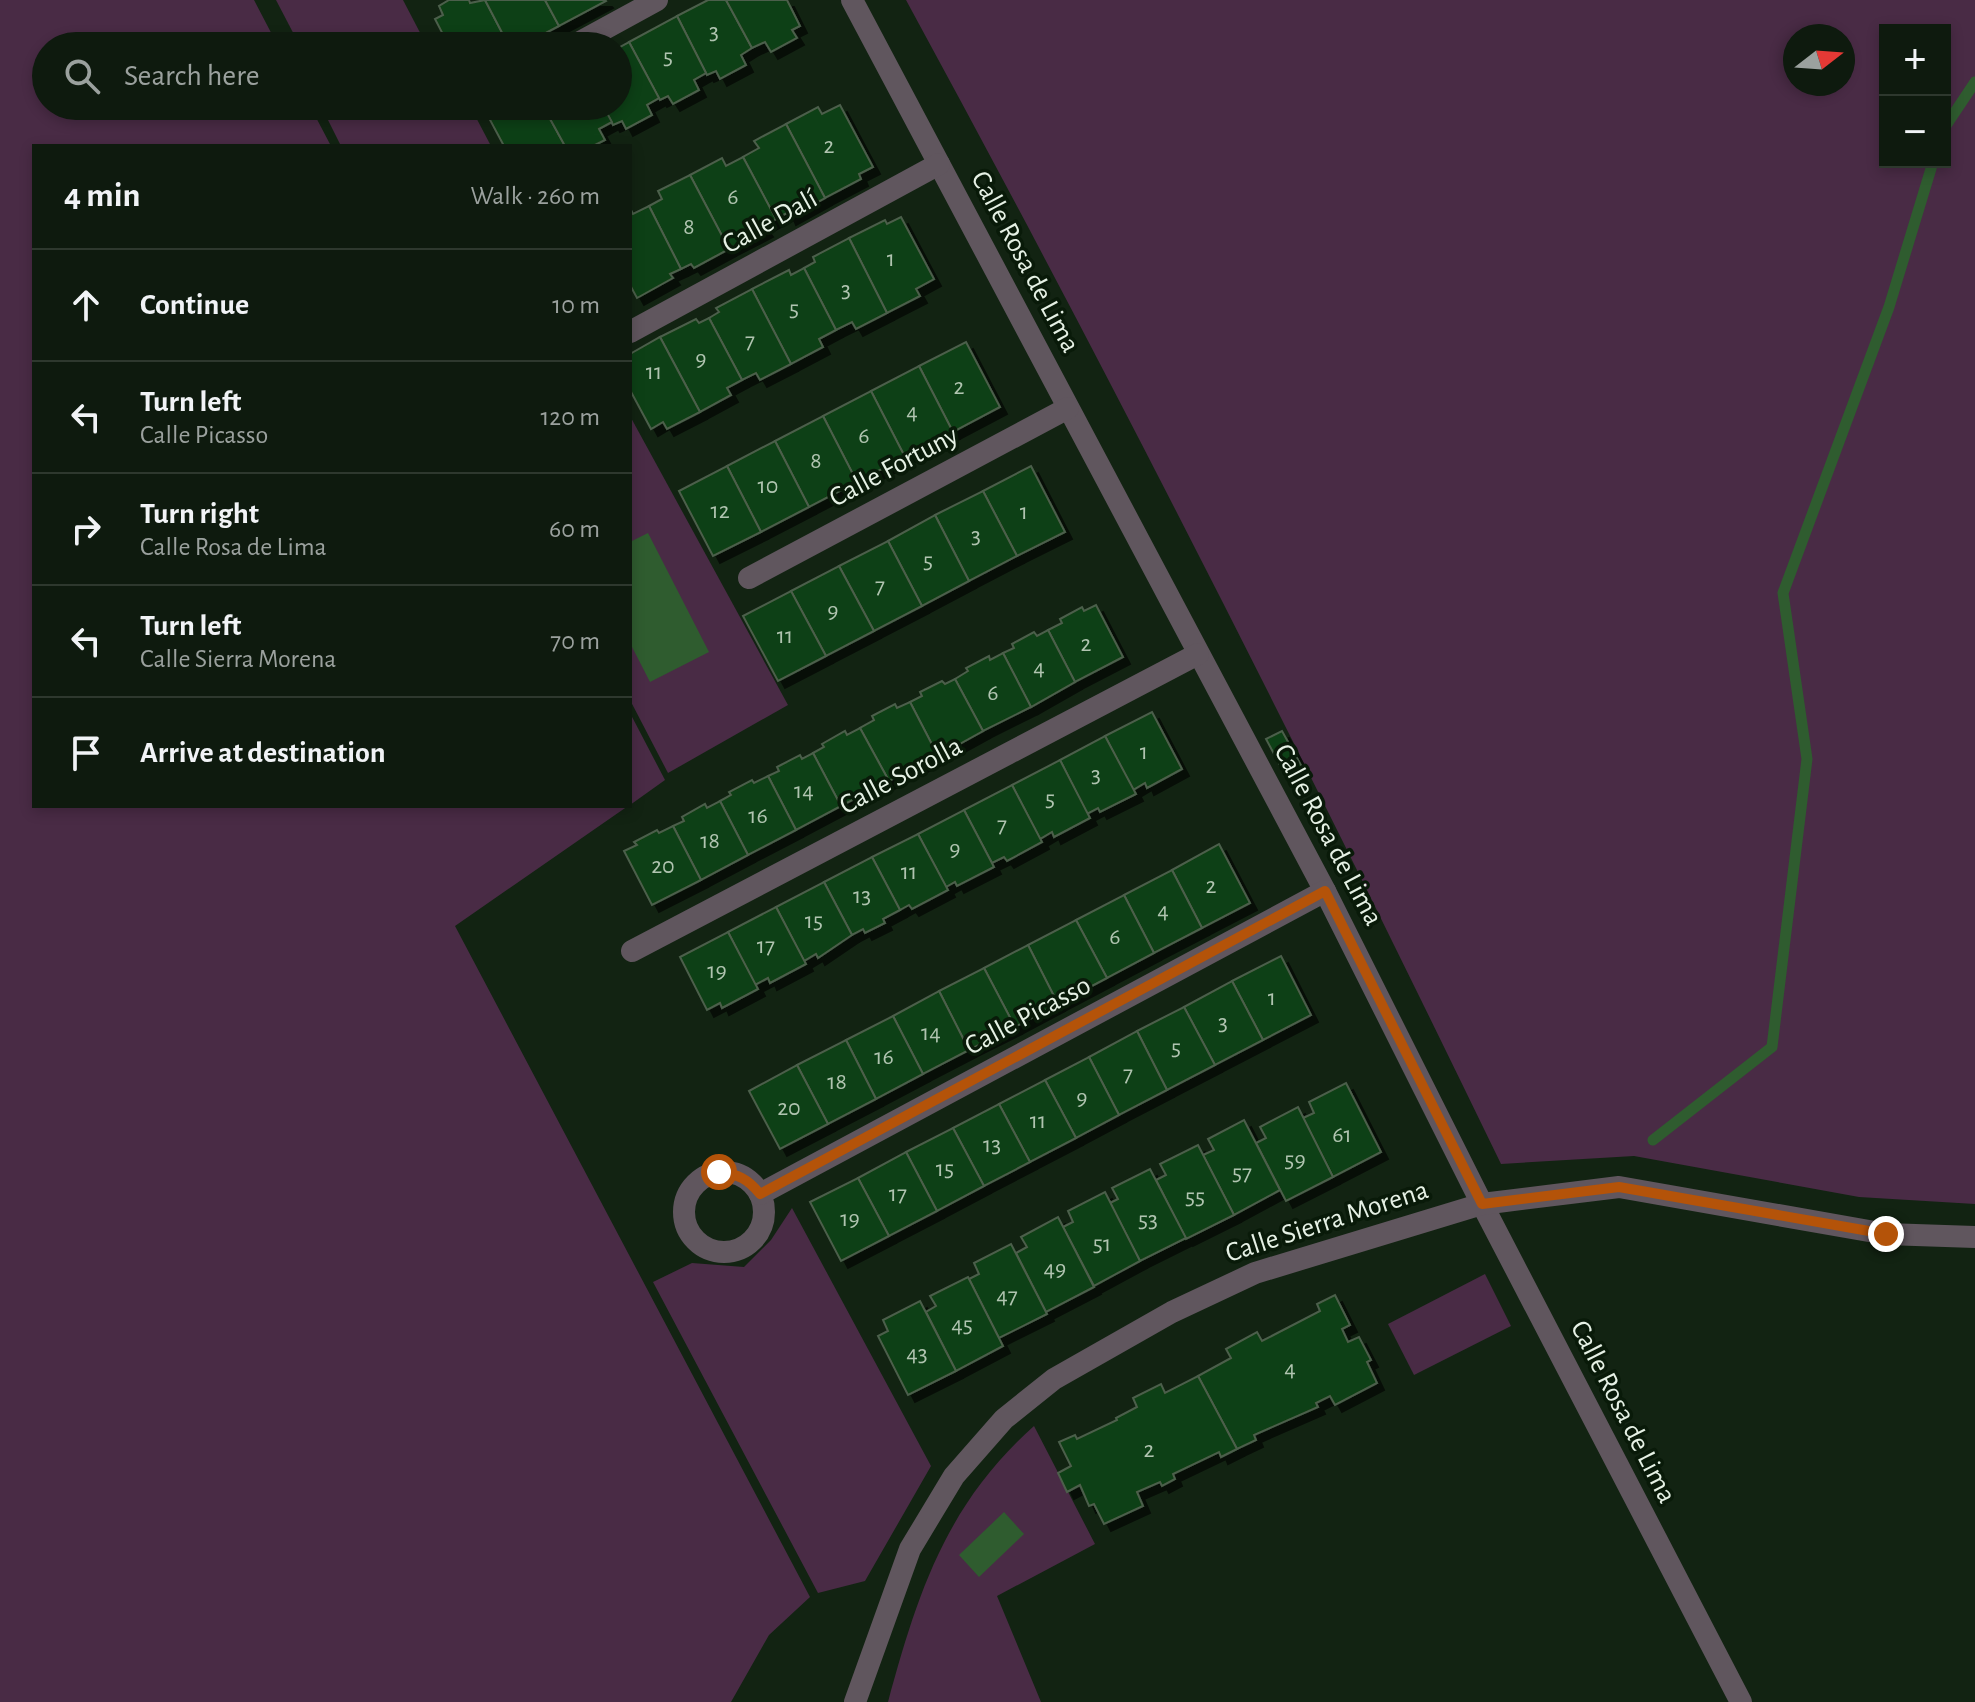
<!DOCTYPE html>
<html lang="en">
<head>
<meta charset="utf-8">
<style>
	:root { --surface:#0e1a0e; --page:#172317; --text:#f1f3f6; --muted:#9ba19e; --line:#2e382e }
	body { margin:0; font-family:"Alegreya Sans",sans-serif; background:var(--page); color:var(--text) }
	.controls { position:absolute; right:24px; top:24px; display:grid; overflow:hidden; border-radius:0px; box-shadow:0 4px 12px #0003 }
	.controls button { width:72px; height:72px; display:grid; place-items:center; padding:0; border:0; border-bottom:2px solid var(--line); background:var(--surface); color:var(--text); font:40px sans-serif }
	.compass { position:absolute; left:1783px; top:24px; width:72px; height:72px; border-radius:50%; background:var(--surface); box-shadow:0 4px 12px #0003; rotate:73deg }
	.stop { position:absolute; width:24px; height:24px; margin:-18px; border:6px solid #b45309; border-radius:50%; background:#fff }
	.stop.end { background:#b45309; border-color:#fff; box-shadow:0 2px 8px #0008 }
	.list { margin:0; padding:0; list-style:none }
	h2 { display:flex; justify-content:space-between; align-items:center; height:104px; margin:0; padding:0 32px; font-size:34px }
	h2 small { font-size:26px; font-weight:400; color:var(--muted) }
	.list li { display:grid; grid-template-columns:52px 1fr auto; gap:24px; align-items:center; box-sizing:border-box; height:112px; padding:0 32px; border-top:2px solid var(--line) }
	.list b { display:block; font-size:30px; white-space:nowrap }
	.list p { margin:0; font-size:26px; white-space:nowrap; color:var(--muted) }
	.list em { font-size:26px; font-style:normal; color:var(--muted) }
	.icon { flex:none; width:44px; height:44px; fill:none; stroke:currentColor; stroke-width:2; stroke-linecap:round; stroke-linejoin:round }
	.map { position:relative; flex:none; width:1975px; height:1702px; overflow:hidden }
	.search { position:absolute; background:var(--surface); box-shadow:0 4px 12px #0003; left:32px; top:32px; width:600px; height:88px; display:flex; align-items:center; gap:20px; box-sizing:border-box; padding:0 28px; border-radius:44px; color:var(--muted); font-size:30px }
	.panel { position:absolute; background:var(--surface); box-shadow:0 4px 12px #0003; left:32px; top:144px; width:600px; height:664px; border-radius:0px }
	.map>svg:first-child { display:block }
</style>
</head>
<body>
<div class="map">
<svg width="1975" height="1702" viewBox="0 0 1975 1702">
	<defs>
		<filter id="shadow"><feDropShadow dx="7" dy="7" stdDeviation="0" flood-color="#0009"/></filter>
	</defs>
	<rect width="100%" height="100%" fill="#122312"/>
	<g fill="#492b45" fill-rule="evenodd">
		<polygon points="0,0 254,0 278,46 46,46 46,106 310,106 331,146 34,146 34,806 628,806 455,926 810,1597 769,1635 731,1702 0,1702"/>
		<polygon points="276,0 403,0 427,46 300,46"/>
		<path d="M906,0h1069v1204l-116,-7 -225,-41 -133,8c-190,-392 -386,-781 -595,-1164zM1885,30h60v132h-60zM1795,36h48v48h-48z"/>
		<polygon points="349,106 470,106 491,146 341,146 327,118"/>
		<polygon points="630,416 788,705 668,773 630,700"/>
		<polygon points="630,713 665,780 630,805"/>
		<polygon points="792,1208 931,1466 865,1581 818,1593 653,1282 692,1263 744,1267 771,1240"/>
		<polygon points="1485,1274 1511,1326 1414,1375 1388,1324"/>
		<path d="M1034,1426l61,118 -98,52 44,106h-153c30,-110 58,-197 146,-276z"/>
	</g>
	<g fill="#2f5c2f">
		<polygon points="648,533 709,652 650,682 630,643 630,542"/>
		<polygon points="1004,1512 1024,1534 979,1577 959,1555"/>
	</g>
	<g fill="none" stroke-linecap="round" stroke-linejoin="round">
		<g stroke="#2f5c2f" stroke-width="11">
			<polyline points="1945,127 1975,82"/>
			<polyline points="1653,1140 1772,1047 1807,759 1783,593 1889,307 1933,162"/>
		</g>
	</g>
	<g fill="#103f12" stroke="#4c5f4b" stroke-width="2" filter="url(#shadow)">
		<polygon points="449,0 469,0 470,3 485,0 509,46 449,46 435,19 443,15 439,6"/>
		<polygon points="485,0 545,0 559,26 521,46 509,46"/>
		<polygon points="545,0 605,0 606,1 559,26"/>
		<polygon points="708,0 726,0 752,48 741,55 746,65 720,79 716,71 707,75 677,16"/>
		<polygon points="726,0 787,0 800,26 792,30 797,38 771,52 765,42 752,48"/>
		<polygon points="677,16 706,73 694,80 699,90 673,104 668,96 660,100 629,42"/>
		<polygon points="629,42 659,98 647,105 652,115 626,129 622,121 613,125 603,106 618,106 618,48"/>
		<polygon points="840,105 873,167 859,174 861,179 825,198 786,124 818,107 822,114"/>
		<polygon points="510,106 543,106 565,146 504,146 489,118"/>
		<polygon points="543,106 603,106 612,122 599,129 605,140 593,146 565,146"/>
		<polygon points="786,124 825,198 789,218 787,213 776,219 743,157 759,148 754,141"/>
		<polygon points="743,157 776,219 763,226 766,230 729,249 690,175 722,158 726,166"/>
		<polygon points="690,175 729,249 694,268 691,264 681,269 649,206 662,199 658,191"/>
		<polygon points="649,206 681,269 670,274 673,278 637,298 630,285 630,208 633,214"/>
		<polygon points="901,217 934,279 916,289 920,296 887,313 849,238 885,220 887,224"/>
		<polygon points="849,238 887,313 856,329 852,322 836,330 804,268 815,262 813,257"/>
		<polygon points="804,268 836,330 819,339 823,347 791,364 752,289 789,270 791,275"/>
		<polygon points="752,289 791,364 760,380 756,373 742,380 709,318 719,312 716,308"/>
		<polygon points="709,318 742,380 727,388 731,395 700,412 660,337 696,319 699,323"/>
		<polygon points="660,337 700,412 667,429 663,422 651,429 630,390 630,354"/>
		<polygon points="966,342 1000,407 953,432 919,366"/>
		<polygon points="919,366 953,432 905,457 871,391"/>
		<polygon points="871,391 905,457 857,482 823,416"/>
		<polygon points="823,416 857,482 809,507 775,441"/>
		<polygon points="775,441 809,507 761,532 727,466"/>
		<polygon points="727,466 761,532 713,556 679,491"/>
		<polygon points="1031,466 1065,532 1017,556 983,491"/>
		<polygon points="983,491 1017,556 969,581 935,515"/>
		<polygon points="935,515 969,581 922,606 888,541"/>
		<polygon points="888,541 922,606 874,631 839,566"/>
		<polygon points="839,566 874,631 826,656 791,591"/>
		<polygon points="791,591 826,656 778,681 743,616"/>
		<polygon points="1096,605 1123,657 1075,682 1048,630 1062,623 1060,619 1082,607 1084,611"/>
		<polygon points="1048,630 1075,682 1031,707 1003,653 1014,648 1012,644 1034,632 1037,636"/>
		<polygon points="1003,653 1031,707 983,731 955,679 968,671 966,668 989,656 990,660"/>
		<polygon points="955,679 983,731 938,756 910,702 922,696 920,692 942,681 945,684"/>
		<polygon points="910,702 938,756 889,781 860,728 874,720 872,716 895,704 897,708"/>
		<polygon points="1152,712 1182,769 1147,788 1145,783 1133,790 1105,736"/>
		<polygon points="860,728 889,781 841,806 813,753 824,747 822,744 845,731 847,735"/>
		<polygon points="1282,731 1303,769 1287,778 1266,739"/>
		<polygon points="1105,736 1136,794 1100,812 1098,808 1087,814 1060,760"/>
		<polygon points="813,753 841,806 796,830 768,776 779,771 777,767 800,755 802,759"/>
		<polygon points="1060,760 1090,818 1054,837 1052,832 1040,839 1012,785"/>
		<polygon points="768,776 796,830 748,855 720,801 731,795 729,792 752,780 754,783"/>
		<polygon points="1012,785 1042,842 1007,861 1004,857 992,863 964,810"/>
		<polygon points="720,801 748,855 701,880 673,826 684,821 682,817 705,804 707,808"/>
		<polygon points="964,810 994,867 957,886 955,882 946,887 918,834"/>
		<polygon points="673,826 701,880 652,905 624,851 637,845 634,842 657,830 659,833"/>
		<polygon points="918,834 948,890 912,909 909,905 900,910 872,857"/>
		<polygon points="1219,844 1250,903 1202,928 1172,870"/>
		<polygon points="872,857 900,910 883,919 885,923 865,933 863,929 852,935 824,882"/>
		<polygon points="1172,870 1202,928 1154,953 1124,895"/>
		<polygon points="824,882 852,935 818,958 816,954 804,961 776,907"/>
		<polygon points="1124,895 1154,953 1107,978 1076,920"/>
		<polygon points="776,907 806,964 770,983 768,978 755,985 728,932"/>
		<polygon points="1076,920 1107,978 1058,1004 1028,945"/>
		<polygon points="728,932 758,989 722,1008 720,1003 707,1010 680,957"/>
		<polygon points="1028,945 1058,1004 1015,1027 984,968"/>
		<polygon points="1281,956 1311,1015 1263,1040 1232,981"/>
		<polygon points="984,968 1015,1027 969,1050 939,991"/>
		<polygon points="1232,981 1263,1040 1215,1065 1184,1007"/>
		<polygon points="939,991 969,1050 923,1074 893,1016"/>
		<polygon points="1184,1007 1215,1065 1167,1090 1137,1031"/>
		<polygon points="893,1016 923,1074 876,1099 846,1040"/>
		<polygon points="1137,1031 1167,1090 1119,1115 1089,1057"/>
		<polygon points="846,1040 876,1099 828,1124 797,1065"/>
		<polygon points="1089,1057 1119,1115 1076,1138 1045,1080"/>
		<polygon points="797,1065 828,1124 780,1149 749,1091"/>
		<polygon points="1045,1080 1076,1138 1030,1162 999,1104"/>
		<polygon points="1346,1083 1381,1152 1333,1177 1303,1118 1314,1113 1309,1102"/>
		<polygon points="999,1104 1030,1162 984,1186 953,1128"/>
		<polygon points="1298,1107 1333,1177 1286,1201 1256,1143 1266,1138 1260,1127"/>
		<polygon points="1244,1120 1280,1190 1234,1215 1203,1155 1214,1150 1208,1139"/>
		<polygon points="953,1128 984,1186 937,1211 906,1152"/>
		<polygon points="1198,1145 1234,1215 1186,1239 1156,1180 1166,1175 1160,1164"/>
		<polygon points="906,1152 937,1211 889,1236 858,1178"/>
		<polygon points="1150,1169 1186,1238 1140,1261 1110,1203 1118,1199 1112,1188"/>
		<polygon points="858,1178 889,1236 841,1261 810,1202"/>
		<polygon points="1105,1192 1140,1261 1094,1286 1063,1227 1073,1222 1068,1211"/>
		<polygon points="1058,1217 1094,1287 1046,1312 1016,1253 1027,1247 1021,1237"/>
		<polygon points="1011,1244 1047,1314 999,1338 969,1279 979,1274 974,1263"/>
		<polygon points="968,1277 1003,1346 956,1371 926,1312 936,1306 930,1296"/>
		<polygon points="1335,1295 1350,1325 1342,1329 1348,1342 1359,1337 1371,1360 1367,1362 1377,1383 1335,1405 1330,1396 1316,1403 1318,1407 1254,1435 1256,1440 1237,1449 1198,1376 1231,1358 1226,1349 1257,1332 1262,1341 1320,1311 1317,1304"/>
		<polygon points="920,1301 956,1371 908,1395 878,1336 888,1331 883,1320"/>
		<polygon points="1198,1376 1237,1449 1221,1457 1219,1452 1173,1474 1175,1479 1162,1486 1160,1482 1137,1492 1143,1506 1104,1524 1094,1504 1089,1506 1080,1485 1067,1492 1058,1473 1071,1466 1059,1442 1075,1435 1077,1439 1117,1420 1116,1418 1137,1407 1133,1398 1161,1384 1165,1393"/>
	</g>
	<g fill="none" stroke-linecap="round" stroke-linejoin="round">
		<g stroke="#60565e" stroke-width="22">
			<polyline points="852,0 1325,891 1482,1204 1741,1702"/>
			<polyline points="573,46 657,0"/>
			<polyline points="630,332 939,164"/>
			<polyline points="749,578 1068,408"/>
			<polyline points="632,951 1198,654"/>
			<circle cx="724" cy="1212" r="40"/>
			<polyline points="760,1194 1325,891"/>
			<polyline points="855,1702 910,1549 954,1476 1004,1419 1054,1379 1172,1312 1255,1273 1482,1204 1619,1187 1886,1234 1975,1237"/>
		</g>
	</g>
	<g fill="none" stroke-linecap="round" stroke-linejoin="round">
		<path stroke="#b45309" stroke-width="10" d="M719,1172c19,2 29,7 41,22l565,-303 157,313 137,-17 267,47"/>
	</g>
	<g text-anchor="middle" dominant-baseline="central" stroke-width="7" stroke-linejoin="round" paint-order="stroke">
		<g font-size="24" fill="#b0c4b0">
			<text x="714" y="32">3</text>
			<text x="668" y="57">5</text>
			<text x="829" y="146">2</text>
			<text x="733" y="197">6</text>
			<text x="689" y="227">8</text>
			<text x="891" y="259">1</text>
			<text x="846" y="290">3</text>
			<text x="794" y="309">5</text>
			<text x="750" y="341">7</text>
			<text x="701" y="359">9</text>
			<text x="654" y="372">11</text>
			<text x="959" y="387">2</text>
			<text x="912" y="412">4</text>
			<text x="864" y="436">6</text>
			<text x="816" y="461">8</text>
			<text x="768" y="486">10</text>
			<text x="720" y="511">12</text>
			<text x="1024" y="512">1</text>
			<text x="976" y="536">3</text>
			<text x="928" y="561">5</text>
			<text x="880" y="586">7</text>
			<text x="833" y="611">9</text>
			<text x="785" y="636">11</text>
			<text x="1086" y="644">2</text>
			<text x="1039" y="668">4</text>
			<text x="993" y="693">6</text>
			<text x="1144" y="752">1</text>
			<text x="1096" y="775">3</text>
			<text x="804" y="791">14</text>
			<text x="1050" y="799">5</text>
			<text x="758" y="816">16</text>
			<text x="1002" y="825">7</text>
			<text x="710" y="841">18</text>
			<text x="955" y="849">9</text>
			<text x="663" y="866">20</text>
			<text x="909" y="872">11</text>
			<text x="1211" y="886">2</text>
			<text x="862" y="896">13</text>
			<text x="1163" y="911">4</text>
			<text x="814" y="921">15</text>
			<text x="1115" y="937">6</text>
			<text x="766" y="946">17</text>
			<text x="717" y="971">19</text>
			<text x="1272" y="998">1</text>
			<text x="1223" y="1023">3</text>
			<text x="931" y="1033">14</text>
			<text x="1176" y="1048">5</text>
			<text x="884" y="1057">16</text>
			<text x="1128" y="1074">7</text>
			<text x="837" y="1082">18</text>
			<text x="1082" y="1098">9</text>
			<text x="789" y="1108">20</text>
			<text x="1038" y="1121">11</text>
			<text x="1342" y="1135">61</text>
			<text x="992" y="1145">13</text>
			<text x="1295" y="1160">59</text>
			<text x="945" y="1169">15</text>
			<text x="1242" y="1173">57</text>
			<text x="898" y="1194">17</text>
			<text x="1195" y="1197">55</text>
			<text x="850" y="1219">19</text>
			<text x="1148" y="1220">53</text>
			<text x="1102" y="1244">51</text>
			<text x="1055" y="1269">49</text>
			<text x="1007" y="1296">47</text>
			<text x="962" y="1325">45</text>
			<text x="917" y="1354">43</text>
			<text x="1290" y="1369">4</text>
			<text x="1149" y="1450">2</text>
		</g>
		<g font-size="28" fill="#e6f1e5" stroke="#091a09">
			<text transform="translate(770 222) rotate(-29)">Calle Dalí</text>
			<text transform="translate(1025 262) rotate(62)">Calle Rosa de Lima</text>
			<text transform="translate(894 467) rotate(-28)">Calle Fortuny</text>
			<text transform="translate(901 776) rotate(-28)">Calle Sorolla</text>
			<text transform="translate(1328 835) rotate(62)">Calle Rosa de Lima</text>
			<text transform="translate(1028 1016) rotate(-28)">Calle Picasso</text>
			<text transform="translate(1327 1222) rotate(-18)">Calle Sierra Morena</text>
			<text transform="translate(1623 1412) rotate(63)">Calle Rosa de Lima</text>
		</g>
	</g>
</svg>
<div class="controls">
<button>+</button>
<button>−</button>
</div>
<svg class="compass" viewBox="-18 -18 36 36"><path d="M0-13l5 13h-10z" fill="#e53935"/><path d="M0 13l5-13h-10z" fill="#9ba19e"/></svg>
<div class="stop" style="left:719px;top:1172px"></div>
<div class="stop end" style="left:1886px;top:1234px"></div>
<div class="search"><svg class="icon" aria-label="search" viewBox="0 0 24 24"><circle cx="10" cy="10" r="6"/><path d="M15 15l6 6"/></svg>Search here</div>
<section class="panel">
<h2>4 min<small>Walk · 260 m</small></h2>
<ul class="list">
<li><svg class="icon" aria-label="ahead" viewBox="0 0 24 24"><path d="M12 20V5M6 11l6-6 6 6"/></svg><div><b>Continue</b></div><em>10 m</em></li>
<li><svg class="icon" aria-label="left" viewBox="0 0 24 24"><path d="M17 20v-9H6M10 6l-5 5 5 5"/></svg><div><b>Turn left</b><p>Calle Picasso</p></div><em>120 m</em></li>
<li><svg class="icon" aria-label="right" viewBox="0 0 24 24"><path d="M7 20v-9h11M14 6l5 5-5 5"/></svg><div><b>Turn right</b><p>Calle Rosa de Lima</p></div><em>60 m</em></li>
<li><svg class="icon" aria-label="left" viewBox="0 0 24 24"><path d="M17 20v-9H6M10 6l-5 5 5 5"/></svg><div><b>Turn left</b><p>Calle Sierra Morena</p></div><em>70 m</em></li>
<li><svg class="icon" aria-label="arrive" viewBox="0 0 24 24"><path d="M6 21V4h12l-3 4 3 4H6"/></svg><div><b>Arrive at destination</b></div></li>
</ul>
</section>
</div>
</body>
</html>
